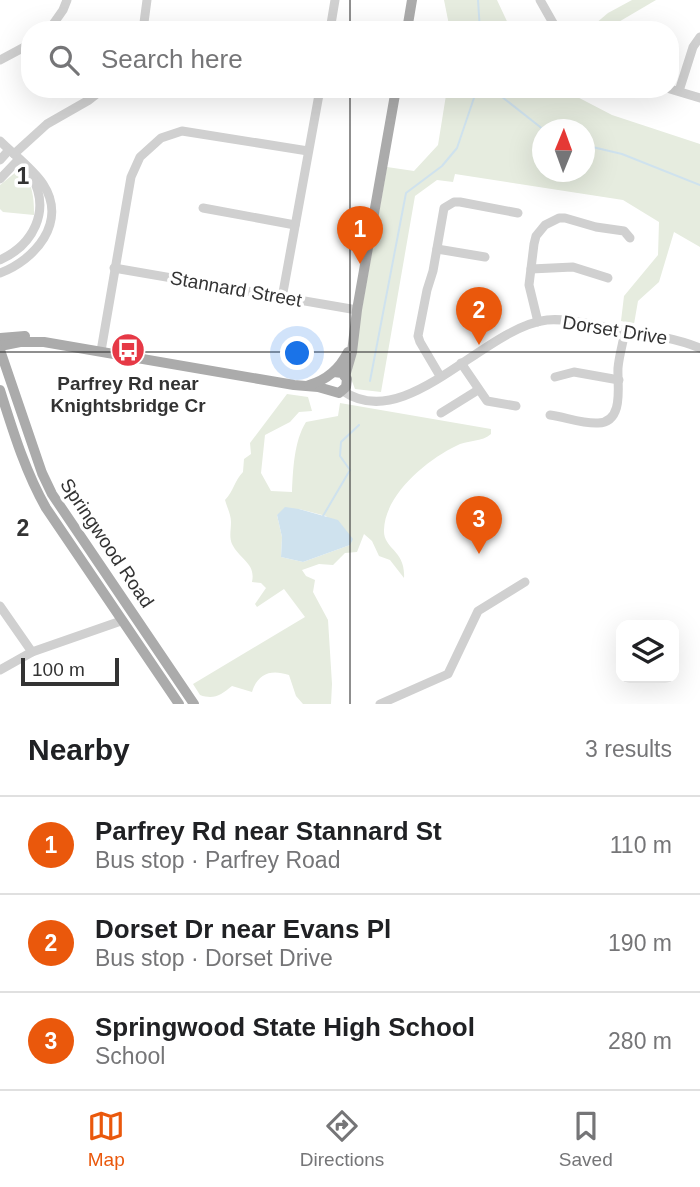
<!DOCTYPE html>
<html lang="en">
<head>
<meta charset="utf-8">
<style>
	:root { --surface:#fff; --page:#f6f6f6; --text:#202124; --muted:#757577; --line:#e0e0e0; --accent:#ea580c }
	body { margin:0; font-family:Helvetica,sans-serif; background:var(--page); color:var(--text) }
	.controls { position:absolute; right:21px; bottom:21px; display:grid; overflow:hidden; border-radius:14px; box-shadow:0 7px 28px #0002 }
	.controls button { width:63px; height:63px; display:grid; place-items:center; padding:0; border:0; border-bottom:2px solid var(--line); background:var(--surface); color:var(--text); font:35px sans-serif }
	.compass { position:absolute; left:532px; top:119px; width:63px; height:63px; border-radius:50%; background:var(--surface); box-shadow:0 7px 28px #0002; rotate:1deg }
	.scale { position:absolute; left:21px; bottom:18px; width:98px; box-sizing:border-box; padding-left:7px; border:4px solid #333; border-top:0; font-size:19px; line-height:24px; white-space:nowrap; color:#333; -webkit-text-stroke:5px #fff; paint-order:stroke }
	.you { position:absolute; left:298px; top:354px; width:24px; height:24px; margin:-18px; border:5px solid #fff; border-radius:50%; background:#1a73e8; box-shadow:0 0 0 10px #1a73e833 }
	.badge { display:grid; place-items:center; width:46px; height:46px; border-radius:50%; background:var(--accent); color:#fff; font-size:23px; font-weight:700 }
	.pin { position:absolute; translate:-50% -58px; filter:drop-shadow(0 2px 4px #0008) }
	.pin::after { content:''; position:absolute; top:37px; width:24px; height:21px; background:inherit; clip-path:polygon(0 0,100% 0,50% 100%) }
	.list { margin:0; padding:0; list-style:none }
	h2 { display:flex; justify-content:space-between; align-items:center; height:91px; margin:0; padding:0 28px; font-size:30px }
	h2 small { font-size:23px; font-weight:400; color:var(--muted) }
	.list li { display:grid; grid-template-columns:46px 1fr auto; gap:21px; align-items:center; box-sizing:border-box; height:98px; padding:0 28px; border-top:2px solid var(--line) }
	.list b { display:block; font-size:26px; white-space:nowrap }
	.list p { margin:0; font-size:23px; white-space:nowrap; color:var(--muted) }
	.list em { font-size:23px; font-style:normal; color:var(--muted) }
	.icon { flex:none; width:38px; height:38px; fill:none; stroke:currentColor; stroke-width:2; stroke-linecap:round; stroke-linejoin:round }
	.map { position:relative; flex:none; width:700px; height:704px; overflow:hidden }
	.search { position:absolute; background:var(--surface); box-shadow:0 7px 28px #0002; left:21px; right:21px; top:21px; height:77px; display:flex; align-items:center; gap:18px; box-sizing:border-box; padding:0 24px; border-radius:28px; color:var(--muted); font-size:26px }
	.sheet { height:385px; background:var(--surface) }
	nav { display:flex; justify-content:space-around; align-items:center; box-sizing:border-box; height:98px; border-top:2px solid var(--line); background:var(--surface); font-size:19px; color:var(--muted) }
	nav a { display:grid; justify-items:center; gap:4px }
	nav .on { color:var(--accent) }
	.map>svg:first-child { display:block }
</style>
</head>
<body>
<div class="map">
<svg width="700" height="704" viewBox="0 0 700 704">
	<rect width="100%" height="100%" fill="#fff"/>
	<g fill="#e6ecdf" fill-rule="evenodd">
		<polygon points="444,0 497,0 511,30 450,30"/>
		<polygon points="632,0 656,0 605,30 588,30 608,13"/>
		<path d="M447,89h115l50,26 88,29v103l-26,-15 -15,50 -21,19 -4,23 -13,-3 3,-25 34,-41 1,-33 -36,-22 -168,-26 -2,8 -16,-2 -22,16 -34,196 -26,-3 -5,-13 37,-209 27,4 24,-26zM542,130h42v42h-42z"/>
		<path d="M16,172c17,4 18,27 18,43l-31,-3 -3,-3v-24z"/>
		<path d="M287,394l21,3 4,14 -13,1 -9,10 -25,13 -4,38 10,18 21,1c1,-22 2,-51 14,-70l32,-6 2,-13 151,26v5c-8,8 -25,6 -35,12 -29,14 -71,48 -72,84 -1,19 22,20 20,48l-14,-18 -11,-4 -7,-15 -8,-7 -7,18 -12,1 -12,12 -14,-1 -17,6 4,6 9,4 -2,12 15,28 4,64 -1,20h-28l-7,-8 -7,-21c-18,-6 -31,-2 -37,17l-20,-6c-11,9 -18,14 -32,9l-7,-11 112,-67 -21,-28 -27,18 -2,-3 11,-16 -5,-5 -9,-1c4,-19 -12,-22 -20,-38 -3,-7 -1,-14 -1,-22 0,-7 -4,-15 -6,-22 9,-9 9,-19 18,-28l1,-13 7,-5 -1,-11zM299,509l27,7 24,29 -47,17 -22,-5 1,-20 -5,-22z"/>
	</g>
	<polygon fill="#cfe2ee" points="285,507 299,509 338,520 353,539 350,545 303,562 281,557 282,537 277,515"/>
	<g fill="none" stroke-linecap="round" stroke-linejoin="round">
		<g stroke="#cfe2ee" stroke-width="2">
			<polyline points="478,0 480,30"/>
			<polyline points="492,89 544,130"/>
			<polyline points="584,145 622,154 700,185"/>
			<polyline points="370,381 406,193 442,166 457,148 477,89"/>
			<polyline points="323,516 350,470 340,456 341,442 359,425"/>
		</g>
		<g stroke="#d0d0d0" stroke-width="9">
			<polyline points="540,0 557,30"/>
			<polyline points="49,30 63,10 67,0"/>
			<polyline points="143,30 147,0"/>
			<polyline points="330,30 335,0"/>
			<polyline points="0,60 30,44"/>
			<polyline points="670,89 700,98"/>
			<polyline points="679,91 693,47 700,37"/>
			<path d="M0,141c14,14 32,27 43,43 25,38 -8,76 -43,89"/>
			<polyline points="14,154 47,124 89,100 103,89"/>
			<polyline points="0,160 9,150"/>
			<polyline points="0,179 19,159"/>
			<polyline points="203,208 295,225"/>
			<polyline points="437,249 485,257"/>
			<path d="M0,260c33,-15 51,-49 32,-83"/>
			<polyline points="114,268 357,310"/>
			<polyline points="531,269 573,267 608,278"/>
			<polyline points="282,298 320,89"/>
			<polyline points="538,322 529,285 534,244 536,236 545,225 559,218 565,218 596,227 624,231 630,238"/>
			<polyline points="101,351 131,177 140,157 161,138 182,131 308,151"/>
			<polyline points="461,363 487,401 516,406"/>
			<polyline points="440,376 420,342 418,336 427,290 433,271 444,208 454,202 460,202 518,213"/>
			<polyline points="555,377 574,372 619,380"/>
			<path d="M343,391c63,44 141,-64 204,-71 19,-2 40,4 58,7 32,6 65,9 95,21"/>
			<polyline points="441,413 478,390"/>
			<path d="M550,415c15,2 33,9 48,8 27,-1 19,-39 20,-55 1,-12 5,-25 7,-37"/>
			<polyline points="0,606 32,652"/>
			<polyline points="0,670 32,652 121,621"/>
			<polyline points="380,704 448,674 478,611 525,582"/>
		</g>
		<g stroke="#ababab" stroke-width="10">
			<polyline points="407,30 412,0"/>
			<polyline points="0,338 25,336"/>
			<polyline points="0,346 20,342 44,342 294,385 318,387 339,393 346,387 347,379 342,373 334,372"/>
			<polyline points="0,350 42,473 52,494 194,704"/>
			<polyline points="345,376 352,352 357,310 396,89"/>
			<path d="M309,385c18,-5 31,-17 39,-33"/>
			<path d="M0,390c13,41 25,81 46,118l133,196"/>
		</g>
	</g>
	<path fill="none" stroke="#333" stroke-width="2" stroke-opacity="0.55" d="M350,0v30M350,89v615M0,352h700"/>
	<defs>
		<g id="bus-disc" transform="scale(1.75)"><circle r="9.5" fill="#e63946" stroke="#fff"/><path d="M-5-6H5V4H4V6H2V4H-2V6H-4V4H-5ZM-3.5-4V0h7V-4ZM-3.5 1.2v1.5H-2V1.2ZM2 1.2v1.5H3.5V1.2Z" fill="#fff"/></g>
	</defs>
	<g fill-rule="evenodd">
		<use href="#bus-disc" x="128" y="350"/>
	</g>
	<g text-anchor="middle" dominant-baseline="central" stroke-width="7" stroke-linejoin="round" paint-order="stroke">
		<g font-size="19" fill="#333" stroke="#fff">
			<text transform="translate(236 289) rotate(10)">Stannard Street</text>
			<text transform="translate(615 330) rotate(9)">Dorset Drive</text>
			<text transform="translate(107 543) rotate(56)">Springwood Road</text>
		</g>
		<g font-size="19" font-weight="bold" fill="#333" stroke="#fff">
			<text x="128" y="383">Parfrey Rd near<tspan x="128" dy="22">Knightsbridge Cr</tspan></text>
		</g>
	</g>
	<g font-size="23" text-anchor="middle" font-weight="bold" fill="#333" stroke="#fff" stroke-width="7" stroke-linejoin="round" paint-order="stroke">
		<text x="23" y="184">1</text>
		<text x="23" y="536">2</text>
	</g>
</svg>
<div class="controls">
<button><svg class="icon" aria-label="layers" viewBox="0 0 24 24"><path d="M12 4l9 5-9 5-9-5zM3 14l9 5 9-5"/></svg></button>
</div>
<svg class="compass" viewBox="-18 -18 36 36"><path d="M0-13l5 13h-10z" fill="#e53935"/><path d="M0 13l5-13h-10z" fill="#757577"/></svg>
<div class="scale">100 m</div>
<div class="you"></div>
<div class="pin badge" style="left:360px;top:264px">1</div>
<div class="pin badge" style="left:479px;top:345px">2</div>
<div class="pin badge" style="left:479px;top:554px">3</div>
<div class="search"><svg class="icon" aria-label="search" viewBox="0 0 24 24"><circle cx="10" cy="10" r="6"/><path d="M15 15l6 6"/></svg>Search here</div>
</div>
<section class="sheet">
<h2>Nearby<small>3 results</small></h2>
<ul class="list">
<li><span class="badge">1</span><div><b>Parfrey Rd near Stannard St</b><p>Bus stop · Parfrey Road</p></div><em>110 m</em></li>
<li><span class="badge">2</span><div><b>Dorset Dr near Evans Pl</b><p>Bus stop · Dorset Drive</p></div><em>190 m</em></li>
<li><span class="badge">3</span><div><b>Springwood State High School</b><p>School</p></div><em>280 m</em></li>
</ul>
</section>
<nav>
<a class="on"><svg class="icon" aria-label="map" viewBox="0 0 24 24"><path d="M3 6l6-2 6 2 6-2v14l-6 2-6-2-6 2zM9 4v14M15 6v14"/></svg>Map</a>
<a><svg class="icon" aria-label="directions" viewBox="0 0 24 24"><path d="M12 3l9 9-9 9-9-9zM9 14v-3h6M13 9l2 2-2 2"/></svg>Directions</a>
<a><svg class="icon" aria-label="saved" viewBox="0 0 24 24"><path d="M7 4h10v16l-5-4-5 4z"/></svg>Saved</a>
</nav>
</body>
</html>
